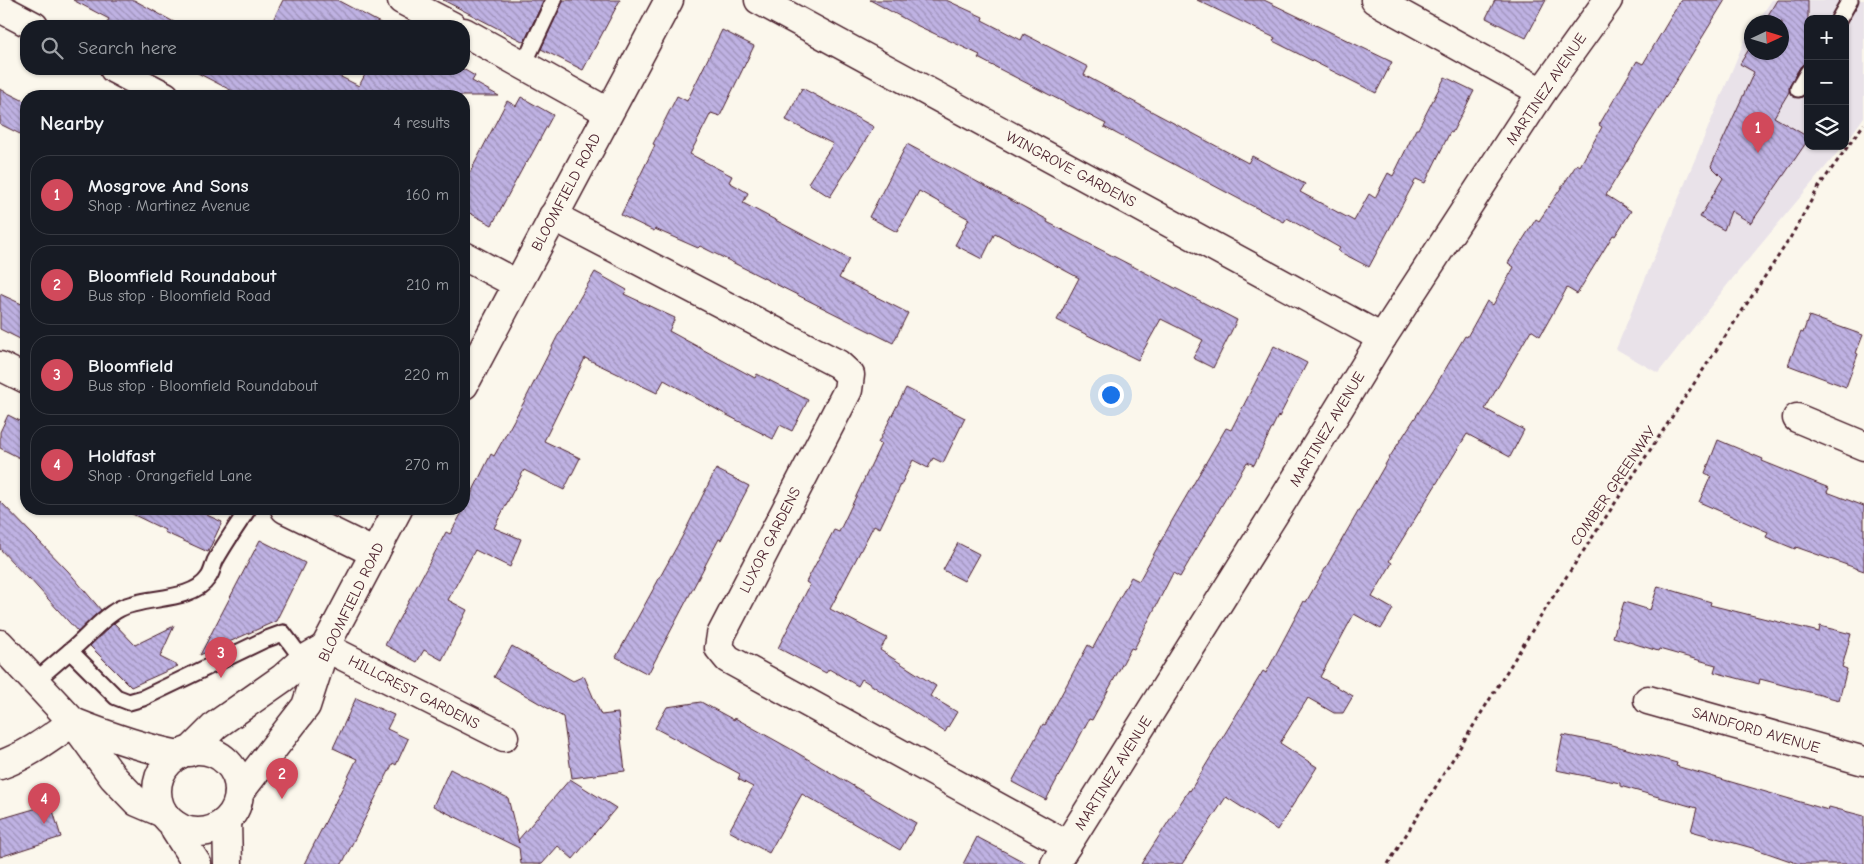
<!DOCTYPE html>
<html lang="en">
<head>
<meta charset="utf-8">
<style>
	:root { --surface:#171b24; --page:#20242c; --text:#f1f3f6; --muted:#9ea1a6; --line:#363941; --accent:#d1495b }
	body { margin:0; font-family:"Comic Neue",sans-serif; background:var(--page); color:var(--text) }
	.controls { position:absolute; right:15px; top:15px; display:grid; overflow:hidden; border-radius:10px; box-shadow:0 1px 4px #0004 }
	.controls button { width:45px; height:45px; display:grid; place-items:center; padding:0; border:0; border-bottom:1px solid var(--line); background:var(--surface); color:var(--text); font:25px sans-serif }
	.compass { position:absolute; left:1744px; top:15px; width:45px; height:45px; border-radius:50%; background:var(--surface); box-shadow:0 1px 4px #0004; rotate:86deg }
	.you { position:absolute; left:1110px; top:394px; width:18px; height:18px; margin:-12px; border:4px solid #fff; border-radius:50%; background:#1a73e8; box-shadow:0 0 0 8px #1a73e833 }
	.badge { display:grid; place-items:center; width:32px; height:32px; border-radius:50%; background:var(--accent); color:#fff; font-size:16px; font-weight:700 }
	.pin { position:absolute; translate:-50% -41px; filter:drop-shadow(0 1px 2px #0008) }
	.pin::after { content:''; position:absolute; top:26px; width:18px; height:15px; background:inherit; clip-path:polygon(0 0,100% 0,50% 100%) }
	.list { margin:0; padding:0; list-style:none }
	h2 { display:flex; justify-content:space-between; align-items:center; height:65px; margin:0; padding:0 20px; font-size:21px }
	h2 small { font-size:16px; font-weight:400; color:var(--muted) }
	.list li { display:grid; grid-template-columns:32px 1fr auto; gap:15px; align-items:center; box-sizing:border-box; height:80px; margin:0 10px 10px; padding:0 10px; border:1px solid var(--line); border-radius:20px }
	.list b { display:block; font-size:19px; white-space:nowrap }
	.list p { margin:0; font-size:16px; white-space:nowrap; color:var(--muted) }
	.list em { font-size:16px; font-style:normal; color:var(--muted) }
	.icon { flex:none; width:28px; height:28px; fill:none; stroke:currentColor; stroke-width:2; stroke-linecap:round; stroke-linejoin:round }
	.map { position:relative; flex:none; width:1864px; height:864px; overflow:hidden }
	.search { position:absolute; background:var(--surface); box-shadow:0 1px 4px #0004; left:20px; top:20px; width:450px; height:55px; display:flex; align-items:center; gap:12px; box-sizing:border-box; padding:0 18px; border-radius:20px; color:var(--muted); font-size:19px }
	.panel { position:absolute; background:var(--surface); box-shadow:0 1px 4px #0004; left:20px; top:90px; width:450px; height:425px; border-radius:20px }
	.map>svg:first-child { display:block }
</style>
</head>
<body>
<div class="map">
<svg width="1864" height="864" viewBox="0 0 1864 864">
	<defs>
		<pattern id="building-back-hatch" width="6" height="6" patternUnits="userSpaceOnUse" patternTransform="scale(1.25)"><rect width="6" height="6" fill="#bfb2e3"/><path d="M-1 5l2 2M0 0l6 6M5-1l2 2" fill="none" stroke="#9d90b8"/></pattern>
	</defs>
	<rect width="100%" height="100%" fill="#fbf7ec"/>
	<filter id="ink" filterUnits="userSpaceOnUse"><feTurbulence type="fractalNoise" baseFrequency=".02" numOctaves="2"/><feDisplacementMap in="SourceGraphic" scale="10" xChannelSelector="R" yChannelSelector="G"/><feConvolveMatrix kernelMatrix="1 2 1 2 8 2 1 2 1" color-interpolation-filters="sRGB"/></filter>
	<g filter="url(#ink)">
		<polygon fill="#e9e2e9" points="1772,0 1864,0 1864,117 1845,144 1845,19 1808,19 1808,146 1843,146 1732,279 1658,373 1616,349 1745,39 1751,30 1752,52 1782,52 1782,22 1757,22"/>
		<g fill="url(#building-back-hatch)" stroke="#4a1f2b">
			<polygon points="73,0 134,0 181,26 116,26 107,22 109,19"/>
			<polygon points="283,0 337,0 386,26 270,26"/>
			<polygon points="443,0 544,0 524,42"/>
			<polygon points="563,0 620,0 583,70 541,49"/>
			<polygon points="870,0 946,0 983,17 982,20 1021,40 1024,34 1088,67 1084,75 1248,163 1252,156 1305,184 1300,192 1354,221 1369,194 1375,198 1388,173 1393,176 1416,129 1418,129 1445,77 1474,91 1452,133 1450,132 1425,183 1416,179 1369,267 1338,251 1340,248 1287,218 1284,222 1239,199 1104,127 1106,124 978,58 980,55 914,24"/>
			<polygon points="1197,0 1264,0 1392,62 1376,93 1273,41 1275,38"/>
			<polygon points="1495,0 1546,0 1526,38 1486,18"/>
			<polygon points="1681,0 1725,0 1606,195 1631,211 1615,236 1613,235 1577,294 1567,288 1540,336 1531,330 1485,409 1524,430 1510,457 1467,434 1389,561 1392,563 1372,597 1393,609 1381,629 1354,614 1320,677 1353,696 1343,713 1334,713 1308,698 1280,743 1317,767 1277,830 1226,797 1182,864 1141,864 1189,790 1190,791 1263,671 1266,673 1304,601 1306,602 1389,458 1433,390 1465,336 1467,337 1487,301 1493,305 1514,267 1508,263 1536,219 1539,221 1577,164 1580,166 1602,127 1599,125 1637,61 1643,64"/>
			<polygon points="1777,0 1808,0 1808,60 1800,67 1790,84 1789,92 1774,117 1808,137 1808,140 1751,223 1731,211 1724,230 1700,217 1723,178 1711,166 1754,72 1740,64 1752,44 1752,52 1782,52 1782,22 1764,22"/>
			<polygon points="722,30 754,46 720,116 711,113 690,154 732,176 729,182 748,193 743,203 849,259 839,278 908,313 893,343 700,246 698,248 655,229 654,231 621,215 655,145 653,144 677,96 687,101"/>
			<polygon points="190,69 258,69 264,72 265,69 325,69 359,86 368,69 463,69 475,76 472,81 499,96 242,96"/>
			<polygon points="802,88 874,127 830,197 808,183 833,144 786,120"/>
			<polygon points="0,89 26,102 26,137 0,124"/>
			<polygon points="521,97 553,115 527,163 526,162 492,225 464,210 464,184 507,101 516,106"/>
			<polygon points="907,144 1048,220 1047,222 1237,320 1213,368 1193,358 1203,340 1161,319 1138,360 1057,320 1079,278 995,233 982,259 955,245 969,219 919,191 897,232 869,217"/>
			<polygon points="595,272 627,290 624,294 675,318 669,331 755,378 757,374 808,400 792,431 780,425 773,439 723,413 664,380 657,393 585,358 544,441 580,458 564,490 524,470 494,528 521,539 510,567 475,550 448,600 467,610 442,660 424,650 417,662 385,645 446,532 450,534 464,509 491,454 494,456 524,402 557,337"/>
			<polygon points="0,294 26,306 26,342 0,329"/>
			<polygon points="1809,316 1863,335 1856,353 1858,354 1846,387 1788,365 1801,332 1803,333"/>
			<polygon points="1274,346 1307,363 1279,417 1278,416 1254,465 1247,462 1180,577 1173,573 1134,649 1131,648 1092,720 1089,719 1046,800 1012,782 1043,724 1045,725 1088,645 1093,648 1131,577 1139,581 1173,519 1226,428 1231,430"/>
			<polygon points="906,388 965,418 943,463 933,458 928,468 913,460 880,528 874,525 830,609 887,638 880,650 936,686 930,696 957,712 945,732 862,679 858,686 829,669 826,673 778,648 810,585 806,582 834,530 839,532 881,444 878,443"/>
			<polygon points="8,415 26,424 26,461 0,448 0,432"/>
			<polygon points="1718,440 1763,459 1762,461 1829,488 1827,492 1864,506 1864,571 1796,547 1795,549 1766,537 1768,532 1699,502 1711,476 1705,473"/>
			<polygon points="716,469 749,486 721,540 719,539 648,674 616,657 682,537"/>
			<polygon points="0,501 68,571 101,610 78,632 29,578 28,579 0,549"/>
			<polygon points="122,509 194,509 222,522 208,552 164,532 165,530"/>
			<polygon points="260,540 305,563 276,621 200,655"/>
			<polygon points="958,543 979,554 964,581 943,570"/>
			<polygon points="1658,586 1711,602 1710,605 1819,632 1820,626 1851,634 1842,667 1847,669 1839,700 1760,679 1759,684 1714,672 1716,665 1659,649 1658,651 1613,637 1624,602 1650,610"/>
			<polygon points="114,623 135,645 174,626 160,657 178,666 131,687 90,646"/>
			<polygon points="512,646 573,681 584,676 601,715 618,713 625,771 572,778 563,717 494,677"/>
			<polygon points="356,698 394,715 387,729 408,739 396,765 393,763 342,864 304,864 357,759 333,748"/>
			<polygon points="701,702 734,720 735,718 789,748 916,823 900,850 802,794 769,853 729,831 753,787 738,779 740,774 655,728 667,707"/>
			<polygon points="1563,735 1609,744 1677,763 1676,766 1828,810 1829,807 1864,816 1864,864 1799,864 1756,849 1691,831 1697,808 1620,786 1620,783 1556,770"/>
			<polygon points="450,769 508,798 519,843 518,840 570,779 616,808 573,859 558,846 542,864 521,864 519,848 433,806"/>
			<polygon points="51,804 61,837 0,857 0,819"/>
			<polygon points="977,837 1028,864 963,864"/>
		</g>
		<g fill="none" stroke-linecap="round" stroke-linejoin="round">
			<g stroke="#4a1f2b" stroke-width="19">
				<g id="service">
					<polyline points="1839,19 1850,0"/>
					<polyline points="524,64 554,0"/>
					<polyline points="1798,89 1808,72"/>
					<path d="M70,651c17,-13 30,-32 49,-42 24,-13 73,-7 89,-31 4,-5 5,-12 7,-17 10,-18 22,-35 33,-52"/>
					<polyline points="34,682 70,651 116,697 129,702 143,698 264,640 283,633 303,660"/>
				</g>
			</g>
			<g stroke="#4a1f2b" stroke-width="31">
				<g id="minor">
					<polyline points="402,0 452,26"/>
					<polyline points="759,0 1382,338"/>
					<polyline points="1375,0 1542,92"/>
					<polyline points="0,8 34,26"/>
					<polyline points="464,32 608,112"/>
					<polyline points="114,69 165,96"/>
					<polyline points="553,216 838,364 850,375 848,390 721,635 719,648 728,659 1067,845"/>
					<polyline points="464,256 517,284"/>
					<polyline points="0,366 26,379"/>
					<polyline points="1797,418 1864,446"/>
					<polyline points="285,509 375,553"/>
					<polyline points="325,647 504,737"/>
					<polyline points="1648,700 1864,761"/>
					<path d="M0,765c28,-10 49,-26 73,-43"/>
					<polyline points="1055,864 1283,500 1382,338 1542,92 1608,0"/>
				</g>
			</g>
			<g stroke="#4a1f2b" stroke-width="31">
				<g id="tertiary">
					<polyline points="464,385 669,0"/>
					<polyline points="0,644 73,722 113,777 137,802 163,813"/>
					<path d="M73,722c35,14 69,26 106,33"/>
					<circle cx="198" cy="791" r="41"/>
					<polyline points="189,752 216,725 283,678 303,660 325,647"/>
					<polyline points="239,793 306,706 325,647 398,509"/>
					<polyline points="227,821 228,864"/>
					<polyline points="175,825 175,830 197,864"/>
				</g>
			</g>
			<polyline stroke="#4a1f2b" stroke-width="3" stroke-dasharray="4 4" stroke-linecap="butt" points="1388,864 1551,600 1789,240 1820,185 1864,124"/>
			<use href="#service" stroke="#fbf7ec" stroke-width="15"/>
			<use href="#minor" stroke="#fbf7ec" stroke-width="28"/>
			<use href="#tertiary" stroke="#fbf7ec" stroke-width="28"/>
		</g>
	</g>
	<g text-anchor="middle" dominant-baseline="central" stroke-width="4.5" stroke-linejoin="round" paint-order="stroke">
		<g font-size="15" fill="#4a1f2b" stroke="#fbf7ec">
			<text transform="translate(1546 89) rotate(-56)">MARTINEZ AVENUE</text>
			<text transform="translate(1071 169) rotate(28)">WINGROVE GARDENS</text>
			<text transform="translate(566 192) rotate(-62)">BLOOMFIELD ROAD</text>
			<text transform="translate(1327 429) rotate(-59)">MARTINEZ AVENUE</text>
			<text transform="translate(1613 486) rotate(-56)">COMBER GREENWAY</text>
			<text transform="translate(770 540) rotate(-63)">LUXOR GARDENS</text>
			<text transform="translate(351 602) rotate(-64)">BLOOMFIELD ROAD</text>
			<text transform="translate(414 692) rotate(27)">HILLCREST GARDENS</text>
			<text transform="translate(1756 730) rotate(16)">SANDFORD AVENUE</text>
			<text transform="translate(1113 773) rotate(-58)">MARTINEZ AVENUE</text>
		</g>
	</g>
</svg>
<div class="controls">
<button>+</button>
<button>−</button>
<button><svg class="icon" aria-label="layers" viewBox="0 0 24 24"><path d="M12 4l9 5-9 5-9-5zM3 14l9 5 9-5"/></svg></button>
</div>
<svg class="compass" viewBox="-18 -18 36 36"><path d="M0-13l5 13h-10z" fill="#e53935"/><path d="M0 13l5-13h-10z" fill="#9ea1a6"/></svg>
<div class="you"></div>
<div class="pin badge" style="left:1758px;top:153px">1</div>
<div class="pin badge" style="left:282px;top:799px">2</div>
<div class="pin badge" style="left:221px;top:678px">3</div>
<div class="pin badge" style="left:44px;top:824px">4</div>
<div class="search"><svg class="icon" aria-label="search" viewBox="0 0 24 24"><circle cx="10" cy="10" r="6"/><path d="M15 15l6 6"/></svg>Search here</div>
<section class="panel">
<h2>Nearby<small>4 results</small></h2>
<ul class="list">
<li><span class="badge">1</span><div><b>Mosgrove And Sons</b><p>Shop · Martinez Avenue</p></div><em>160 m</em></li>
<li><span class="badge">2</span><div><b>Bloomfield Roundabout</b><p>Bus stop · Bloomfield Road</p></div><em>210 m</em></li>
<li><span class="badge">3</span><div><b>Bloomfield</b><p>Bus stop · Bloomfield Roundabout</p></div><em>220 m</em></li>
<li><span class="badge">4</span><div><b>Holdfast</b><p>Shop · Orangefield Lane</p></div><em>270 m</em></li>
</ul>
</section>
</div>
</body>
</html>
